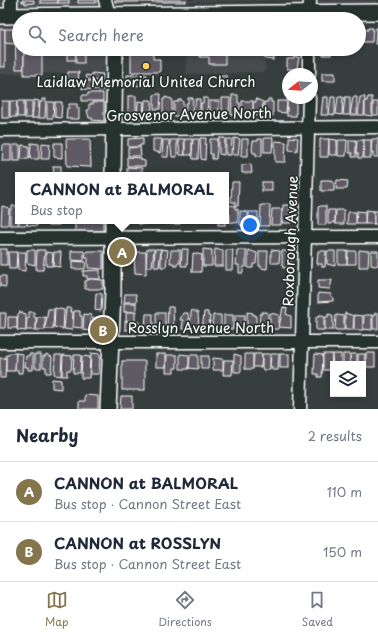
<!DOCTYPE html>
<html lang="en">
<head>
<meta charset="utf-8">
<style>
	:root { --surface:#fff; --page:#f6f6f7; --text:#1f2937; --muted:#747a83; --line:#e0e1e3; --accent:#84754c }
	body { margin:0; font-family:"Playpen Sans",sans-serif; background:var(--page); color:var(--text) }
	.controls { position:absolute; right:12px; bottom:12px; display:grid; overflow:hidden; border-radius:0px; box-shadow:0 2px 6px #0003 }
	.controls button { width:36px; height:36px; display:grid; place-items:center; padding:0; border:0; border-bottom:1px solid var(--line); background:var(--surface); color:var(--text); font:20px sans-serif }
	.compass { position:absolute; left:282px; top:68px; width:36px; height:36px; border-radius:50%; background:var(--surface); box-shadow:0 2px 6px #0003; rotate:253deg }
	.you { position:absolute; left:250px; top:225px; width:14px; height:14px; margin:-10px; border:3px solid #fff; border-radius:50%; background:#1a73e8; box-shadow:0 0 0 6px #1a73e833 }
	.badge { display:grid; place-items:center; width:26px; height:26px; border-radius:50%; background:var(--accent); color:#fff; font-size:13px; font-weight:700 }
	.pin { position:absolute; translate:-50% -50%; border:2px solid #fff; box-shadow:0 1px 4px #0006 }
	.popup { position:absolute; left:15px; top:172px; width:214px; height:52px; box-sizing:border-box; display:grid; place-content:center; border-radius:0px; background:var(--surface); filter:drop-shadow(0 1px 3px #0005); font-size:13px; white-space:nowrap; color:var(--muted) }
	.popup b { font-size:15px; color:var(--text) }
	.popup::after { content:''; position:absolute; left:50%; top:100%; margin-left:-8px; border:8px solid transparent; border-top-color:var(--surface) }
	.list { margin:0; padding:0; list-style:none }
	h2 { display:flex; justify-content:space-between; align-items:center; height:52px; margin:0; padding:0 16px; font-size:17px }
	h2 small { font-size:13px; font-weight:400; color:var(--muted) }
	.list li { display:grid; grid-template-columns:26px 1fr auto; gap:12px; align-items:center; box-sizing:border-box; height:60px; padding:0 16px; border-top:1px solid var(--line) }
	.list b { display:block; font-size:15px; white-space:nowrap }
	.list p { margin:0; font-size:13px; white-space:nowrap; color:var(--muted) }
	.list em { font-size:13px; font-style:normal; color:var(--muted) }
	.icon { flex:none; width:22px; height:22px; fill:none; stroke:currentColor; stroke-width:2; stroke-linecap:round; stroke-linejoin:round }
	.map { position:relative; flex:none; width:378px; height:409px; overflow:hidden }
	.search { position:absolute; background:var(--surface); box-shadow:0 2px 6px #0003; left:12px; right:12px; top:12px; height:44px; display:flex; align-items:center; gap:10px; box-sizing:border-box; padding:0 14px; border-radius:22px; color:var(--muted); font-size:15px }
	.sheet { height:172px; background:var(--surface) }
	nav { display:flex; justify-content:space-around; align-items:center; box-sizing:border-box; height:56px; border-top:1px solid var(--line); background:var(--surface); font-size:11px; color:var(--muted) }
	nav a { display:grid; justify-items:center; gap:2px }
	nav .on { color:var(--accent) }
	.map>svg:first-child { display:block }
</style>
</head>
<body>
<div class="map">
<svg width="378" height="409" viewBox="0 0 378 409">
	<rect width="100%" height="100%" fill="#373f3e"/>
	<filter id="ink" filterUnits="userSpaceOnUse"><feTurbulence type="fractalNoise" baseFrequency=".025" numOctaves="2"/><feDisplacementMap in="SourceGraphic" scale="8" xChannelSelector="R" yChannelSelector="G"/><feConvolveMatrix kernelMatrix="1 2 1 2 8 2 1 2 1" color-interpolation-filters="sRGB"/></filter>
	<g filter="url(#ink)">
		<g fill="#474b4d">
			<rect x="0" y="0" width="99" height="6"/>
			<polygon points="116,0 304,0 116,3"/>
			<polygon points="320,0 378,0 378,3 320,4"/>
			<polygon points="0,25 19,25 19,49 107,49 106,72 0,74"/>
			<polygon points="186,49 264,49 265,72 186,74"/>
		</g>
		<g fill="#5f5a64" stroke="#fff">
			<polygon points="22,0 34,0 34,3 25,4 25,2 22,2"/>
			<rect x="40" y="0" width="18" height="3"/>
			<rect x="58" y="0" width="11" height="3"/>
			<rect x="78" y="0" width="18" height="3"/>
			<rect x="115" y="0" width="37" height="2"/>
			<rect x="152" y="0" width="34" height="2"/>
			<polygon points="368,28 373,28 372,42 363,42 363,30 368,30"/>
			<polygon points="376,28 378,28 378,44 375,44"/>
			<rect x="0" y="29" width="5" height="38"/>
			<polygon points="5,29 15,29 15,44 5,43"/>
			<polygon points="15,29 19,29 19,49 24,49 24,69 16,69"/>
			<rect x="24" y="49" width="18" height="26"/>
			<rect x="67" y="49" width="9" height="11"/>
			<rect x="76" y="49" width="8" height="14"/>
			<polygon points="131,49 153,49 153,59 160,59 160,72 131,72"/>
			<polygon points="192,49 225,49 225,64 209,64 209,57 200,57 200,54 192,54"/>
			<polygon points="265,49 274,49 274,60 265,59"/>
			<polygon points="323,49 332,49 331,55 322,55"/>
			<polygon points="294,57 299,57 297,69 287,69 287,59 294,59"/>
			<polygon points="68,72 79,72 78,81 67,81"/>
			<polygon points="92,73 103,74 102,81 87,80 86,75 92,76"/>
			<rect x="322" y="73" width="13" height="8"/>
			<polygon points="127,75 147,75 147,86 127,85"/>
			<polygon points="220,76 227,76 227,88 220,87"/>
			<polygon points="82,81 104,81 104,90 82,89"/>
			<polygon points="88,93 103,93 103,101 82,101 82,95 88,95"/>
			<polygon points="158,94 161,94 160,109 154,109 154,95"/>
			<polygon points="232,95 238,95 238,103 240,103 240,116 231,115"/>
			<rect x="128" y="96" width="8" height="23"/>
			<polygon points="165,97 172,99 172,116 163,116 163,99 165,99"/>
			<polygon points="323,97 328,97 328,115 321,115"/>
			<polygon points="331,97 335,97 335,115 329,114"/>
			<polygon points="338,97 343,97 342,115 336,114"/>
			<polygon points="345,97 350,97 350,115 343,115"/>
			<polygon points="353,97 357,97 357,115 350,115"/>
			<polygon points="360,97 365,97 364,115 358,115"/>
			<polygon points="368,97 372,97 372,116 365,115 365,101 367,101"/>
			<polygon points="188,98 193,98 192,116 185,116 186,103 188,103"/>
			<polygon points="203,98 208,98 207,116 201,116 201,103 203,103"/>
			<polygon points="222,98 230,98 229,113 222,113"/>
			<polygon points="42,99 46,99 45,118 39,118 40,102 42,102"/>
			<polygon points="196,99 200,99 200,116 193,116"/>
			<polygon points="256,99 263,102 262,116 253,115 253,102 256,102"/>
			<polygon points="268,99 271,99 271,102 273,102 273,116 264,115 264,102 268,102"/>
			<polygon points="34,100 39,101 38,118 32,118"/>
			<polygon points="145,100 151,100 152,102 151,119 144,118"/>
			<polygon points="178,100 182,100 183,102 183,116 174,116 174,102 178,102"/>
			<rect x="287" y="100" width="9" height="16"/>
			<rect x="2" y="101" width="7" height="17"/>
			<polygon points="10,101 17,101 16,117 10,117"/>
			<rect x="17" y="101" width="7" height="16"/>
			<rect x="25" y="101" width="7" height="17"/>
			<polygon points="138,101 144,102 143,118 138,118 137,116"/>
			<rect x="210" y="101" width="9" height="12"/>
			<rect x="242" y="101" width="11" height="12"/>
			<polygon points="277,101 287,101 286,113 277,112"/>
			<polygon points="47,102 54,102 53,118 47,118"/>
			<polygon points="55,102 62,102 61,118 55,117"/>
			<polygon points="93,102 104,102 104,121 92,120 92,118 89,118 87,110 89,110 89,104 93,104"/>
			<rect x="373" y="102" width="5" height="13"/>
			<polygon points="69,104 77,104 77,108 79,108 79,119 66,119 67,108 69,108"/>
			<polygon points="289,137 298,138 297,151 289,150"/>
			<polygon points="143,138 143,145 140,145 140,147 128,147 128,139"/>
			<polygon points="200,138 206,138 205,160 201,159"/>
			<polygon points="219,138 225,138 224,155 219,154"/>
			<polygon points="234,138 240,139 238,155 233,155"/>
			<polygon points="264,138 273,138 272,152 264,152"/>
			<polygon points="66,139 90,139 91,167 67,166"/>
			<polygon points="153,139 162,139 160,153 153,151"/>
			<polygon points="178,139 184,139 185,155 180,155"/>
			<rect x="185" y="139" width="7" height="16"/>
			<polygon points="193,139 199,139 198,159 193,159 192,155"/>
			<polygon points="210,139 218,139 216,159 212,159 212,154 210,154"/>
			<polygon points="226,139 232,139 231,155 226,155"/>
			<polygon points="242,139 248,139 248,156 241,156"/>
			<polygon points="258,139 262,139 262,156 256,156 256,153 253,153 252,149 253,141 258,141"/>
			<polygon points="320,139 329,139 328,157 320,157"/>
			<polygon points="329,139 337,140 337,155 330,155 329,153"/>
			<polygon points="372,139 378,139 378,157 373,157 373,152 371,152"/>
			<polygon points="163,140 169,140 168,157 162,157"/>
			<polygon points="170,140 177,140 177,157 172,157"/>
			<polygon points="338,140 347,140 346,156 338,156"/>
			<polygon points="349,140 356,140 356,157 352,157 352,153 349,153"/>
			<polygon points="357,140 364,140 363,158 358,158 358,153 356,153"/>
			<rect x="364" y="140" width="7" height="18"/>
			<polygon points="275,141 286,142 285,162 275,162"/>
			<polygon points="31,143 39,144 39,159 30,159"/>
			<polygon points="42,143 50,144 49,159 41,159"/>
			<polygon points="54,143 62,143 62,158 54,157"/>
			<polygon points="3,145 11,145 11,161 2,161"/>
			<rect x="13" y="145" width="7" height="16"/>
			<polygon points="22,145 29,146 29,159 21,159"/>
			<polygon points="140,147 141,156 128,156 128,148"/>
			<polygon points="127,157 141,158 141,160 145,161 145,166 127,166"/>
			<polygon points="251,164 252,173 242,173 242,165"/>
			<polygon points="53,166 61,166 61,175 54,175"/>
			<polygon points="127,167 142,168 142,172 140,172 140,175 127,175"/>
			<polygon points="321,180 331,180 331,182 334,182 334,191 321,191"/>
			<polygon points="337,180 348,181 347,189 336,189"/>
			<polygon points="232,182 239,182 238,206 235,206 235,202 231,202"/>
			<rect x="262" y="182" width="10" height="9"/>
			<polygon points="229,205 235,206 235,209 238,209 238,223 230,222 230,214 228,214"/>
			<polygon points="261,205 270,205 269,226 260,226"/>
			<polygon points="283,205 289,205 291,223 282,223"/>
			<polygon points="2,206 9,208 8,225 1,225"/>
			<polygon points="12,206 17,206 18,209 18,225 10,225 10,209 12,209"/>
			<polygon points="321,206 326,206 326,225 318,225 318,207"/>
			<polygon points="272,209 282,209 281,225 271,225"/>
			<polygon points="328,210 335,210 335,222 332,222 332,224 328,224"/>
			<polygon points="336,210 344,210 344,224 335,224"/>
			<polygon points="366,210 374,211 374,224 365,224"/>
			<polygon points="240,211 248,212 248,226 240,225"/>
			<polygon points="357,211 365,212 365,224 356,224"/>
			<rect x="374" y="211" width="4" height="13"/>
			<rect x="249" y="212" width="9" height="13"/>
			<polygon points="348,212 356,212 356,224 347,224"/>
			<rect x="19" y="221" width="8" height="4"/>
			<polygon points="28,221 45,221 45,223 37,223 37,226 27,225"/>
			<rect x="49" y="221" width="10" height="4"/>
			<polygon points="75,221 103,221 103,231 75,232"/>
			<rect x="139" y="221" width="8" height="3"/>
			<rect x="170" y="221" width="10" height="3"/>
			<rect x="218" y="221" width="7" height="4"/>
			<rect x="0" y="249" width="7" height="16"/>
			<polygon points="147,249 154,249 152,267 146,267"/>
			<polygon points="155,249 161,249 159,267 154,267"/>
			<polygon points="161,249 168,250 166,267 161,267"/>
			<polygon points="182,249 188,249 187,266 181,266"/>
			<polygon points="203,249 212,250 212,266 203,266"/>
			<polygon points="215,249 223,250 223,266 214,266"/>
			<polygon points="27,250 35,250 35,265 27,263"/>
			<polygon points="37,250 45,250 43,270 36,270"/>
			<polygon points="171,250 180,250 180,263 177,263 177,266 174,266 174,263 170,263"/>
			<polygon points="226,250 233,250 232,270 226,270"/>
			<polygon points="237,250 246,250 246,267 243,267 243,273 239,273 239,265 236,265"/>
			<polygon points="248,250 257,253 256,264 253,264 253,268 248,268"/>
			<polygon points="271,250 280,251 279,263 271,263"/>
			<polygon points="359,250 369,251 368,267 359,267"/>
			<polygon points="71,251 84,251 84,261 71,260"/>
			<polygon points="87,251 103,251 103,269 88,268 88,258 85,258 86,252"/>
			<polygon points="259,251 268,251 267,269 261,268 261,266 259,266"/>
			<polygon points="282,251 291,251 291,268 283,268 282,265"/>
			<polygon points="318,251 326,251 325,267 322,267 322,264 317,264"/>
			<polygon points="327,251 335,251 335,266 327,264"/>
			<rect x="338" y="251" width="9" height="13"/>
			<polygon points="348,251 356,251 356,264 347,264"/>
			<polygon points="371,251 378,251 378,265 375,266 371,265"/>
			<polygon points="8,252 17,252 16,269 9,269"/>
			<polygon points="17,252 26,252 25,271 18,270"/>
			<polygon points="46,252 53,253 52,266 46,266"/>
			<polygon points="54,252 61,252 60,267 53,266"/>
			<polygon points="134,252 146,252 146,274 135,273"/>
			<polygon points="193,253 202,255 201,272 192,272"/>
			<polygon points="72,261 86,262 85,269 72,269"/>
			<polygon points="100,270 100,279 87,279 87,276 83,276 83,271"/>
			<polygon points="0,276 6,276 6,287 0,286"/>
			<polygon points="91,279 103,280 103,289 85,289 85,281"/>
			<polygon points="318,280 332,280 330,289 318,288"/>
			<polygon points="96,293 102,294 101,311 95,310"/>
			<polygon points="318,293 331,294 331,296 333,297 333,301 318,302"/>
			<polygon points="125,294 136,294 137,302 124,302"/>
			<rect x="124" y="303" width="12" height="9"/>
			<polygon points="168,307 173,307 174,330 167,329"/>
			<polygon points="283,307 287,308 286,314 291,316 291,328 279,327"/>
			<polygon points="55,308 64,310 63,329 54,327"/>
			<polygon points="66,308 71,308 70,312 73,312 72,330 64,329"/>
			<polygon points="48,309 54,309 53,329 45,329"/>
			<polygon points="192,310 198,313 199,329 190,329 191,313"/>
			<polygon points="74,311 80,311 80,316 82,316 82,328 73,327"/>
			<polygon points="20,312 26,314 26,331 17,330 18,314"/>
			<polygon points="29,312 34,312 34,317 36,318 36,330 26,330 27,318 29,318"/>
			<rect x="126" y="312" width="9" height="9"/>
			<polygon points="204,312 208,312 208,316 210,316 209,330 202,330"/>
			<polygon points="247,312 253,313 253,315 256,315 256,329 247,329"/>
			<polygon points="262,312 267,312 268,314 268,329 259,327 260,314 262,314"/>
			<polygon points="0,313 6,313 5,328 0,328"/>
			<rect x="156" y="313" width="9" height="14"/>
			<polygon points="183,313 188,313 189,329 182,329 183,320 180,320"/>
			<polygon points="270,313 279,315 279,329 270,329"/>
			<polygon points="345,313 354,316 353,330 345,330"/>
			<polygon points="375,313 378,313 378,329 373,329 373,315 375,315"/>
			<polygon points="84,314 91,315 90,331 83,330"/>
			<polygon points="146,314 153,314 153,330 145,329"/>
			<polygon points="328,314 332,315 333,317 333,330 325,330 325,317 328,317"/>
			<polygon points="213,315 221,315 221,329 212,329"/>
			<rect x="224" y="315" width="9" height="14"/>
			<polygon points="235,315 245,315 244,329 235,329"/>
			<polygon points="319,315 323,315 324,317 324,330 316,330 316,317 319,317"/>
			<polygon points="336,315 344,316 344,330 335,330"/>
			<polygon points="354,315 363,316 363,330 354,330"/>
			<polygon points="364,315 372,315 372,330 363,329"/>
			<rect x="8" y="317" width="9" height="11"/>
			<polygon points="37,317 45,317 45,330 36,330"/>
			<rect x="93" y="318" width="9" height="13"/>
			<polygon points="125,321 139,322 139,328 135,328 135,330 125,330"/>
			<polygon points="9,353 16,353 15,371 6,371 6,355 9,355"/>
			<polygon points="16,353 23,354 22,373 18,373 18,370 15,370"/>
			<polygon points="91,353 100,354 99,374 90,374"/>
			<rect x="366" y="353" width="9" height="14"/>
			<polygon points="29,354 33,354 33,370 28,370 28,367 25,367 26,356 29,356"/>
			<rect x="35" y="354" width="6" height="14"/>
			<polygon points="46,354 52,357 51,373 46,373 46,367 43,367 43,356 46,356"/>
			<rect x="156" y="354" width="10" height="13"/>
			<polygon points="180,354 189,355 189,369 180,369"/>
			<polygon points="234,354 241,356 241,372 234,372"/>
			<rect x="245" y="354" width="8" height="15"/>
			<polygon points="254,354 262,354 261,367 253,367"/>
			<polygon points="262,354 270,354 270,370 263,370 262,367"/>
			<polygon points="271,354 279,354 278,370 272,370 272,367 270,367"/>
			<rect x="280" y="354" width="9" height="14"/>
			<polygon points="315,354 323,355 322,377 318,377 318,374 314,374"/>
			<polygon points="323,354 332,354 331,370 323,370"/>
			<polygon points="332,354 341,354 341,364 333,364 333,369"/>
			<rect x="343" y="354" width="7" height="10"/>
			<polygon points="351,354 357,354 357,364 350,364"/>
			<polygon points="358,354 365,354 364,367 363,364 358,364"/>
			<polygon points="55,355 62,355 61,376 55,375 54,373"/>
			<polygon points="63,355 72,356 71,370 67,370 67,376 62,376"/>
			<polygon points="74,355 81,355 80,373 73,373"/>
			<polygon points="167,355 177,355 177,368 174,368 174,372 166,372"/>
			<polygon points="190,355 198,355 198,369 189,368"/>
			<polygon points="82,356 90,357 89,378 81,378"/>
			<polygon points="201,356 209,356 208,369 201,369"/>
			<polygon points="0,358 6,358 5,378 0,378"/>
			<polygon points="213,358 223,359 223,370 213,370"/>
			<polygon points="224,360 233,360 232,375 223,375"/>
			<rect x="122" y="361" width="23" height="29"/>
			<polygon points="52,379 61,380 61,389 52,388"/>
			<polygon points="85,395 98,396 98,409 79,409 79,401 85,401"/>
			<polygon points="121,396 132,396 132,409 120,409"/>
		</g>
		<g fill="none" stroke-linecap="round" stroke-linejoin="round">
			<g stroke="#fff" stroke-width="15">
				<g id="minor">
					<polyline points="105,0 109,15"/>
					<polyline points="11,16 11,0"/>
					<polyline points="309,19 310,0"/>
					<polyline points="309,74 309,49"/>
					<polyline points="0,130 378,127"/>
					<polyline points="0,238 378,237"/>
					<polyline points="0,342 378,342"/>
					<polyline points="300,409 309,98"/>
				</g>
			</g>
			<g stroke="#fff" stroke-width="18">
				<g id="major">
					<polyline points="0,16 378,12"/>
					<polyline points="113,175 115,49"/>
					<polyline points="108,409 113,292 113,221"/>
				</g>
			</g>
			<use href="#minor" stroke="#26332d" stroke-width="12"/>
			<use href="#major" stroke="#26332d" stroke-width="15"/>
		</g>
	</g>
	<circle fill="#ffd166" stroke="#26332d" stroke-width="1.5" cx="146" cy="66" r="4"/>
	<g text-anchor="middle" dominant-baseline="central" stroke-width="3.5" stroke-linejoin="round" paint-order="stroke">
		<g font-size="14" fill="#fff" stroke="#26332d">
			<text x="146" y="81">Laidlaw Memorial United Church</text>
		</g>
		<g font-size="14" fill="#fff" stroke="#26332d">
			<text transform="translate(189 114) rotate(-1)">Grosvenor Avenue North</text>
			<text transform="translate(290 241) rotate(-88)">Roxborough Avenue</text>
			<text x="201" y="327">Rosslyn Avenue North</text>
		</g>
	</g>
</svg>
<div class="controls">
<button><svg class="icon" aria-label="layers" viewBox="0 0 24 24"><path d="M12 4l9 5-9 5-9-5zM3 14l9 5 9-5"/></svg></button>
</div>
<svg class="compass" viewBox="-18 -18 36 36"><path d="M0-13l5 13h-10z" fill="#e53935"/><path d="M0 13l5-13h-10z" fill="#747a83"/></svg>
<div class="you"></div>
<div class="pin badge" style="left:122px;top:252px">A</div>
<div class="popup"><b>CANNON at BALMORAL</b>Bus stop</div>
<div class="pin badge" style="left:103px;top:330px">B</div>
<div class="search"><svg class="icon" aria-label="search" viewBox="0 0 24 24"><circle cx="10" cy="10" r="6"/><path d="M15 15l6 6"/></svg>Search here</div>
</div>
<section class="sheet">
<h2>Nearby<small>2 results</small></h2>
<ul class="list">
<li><span class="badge">A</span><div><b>CANNON at BALMORAL</b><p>Bus stop · Cannon Street East</p></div><em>110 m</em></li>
<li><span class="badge">B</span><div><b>CANNON at ROSSLYN</b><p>Bus stop · Cannon Street East</p></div><em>150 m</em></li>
</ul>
</section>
<nav>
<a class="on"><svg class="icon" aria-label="map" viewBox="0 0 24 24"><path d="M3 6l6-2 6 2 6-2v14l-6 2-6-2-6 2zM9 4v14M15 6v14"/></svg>Map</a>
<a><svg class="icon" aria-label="directions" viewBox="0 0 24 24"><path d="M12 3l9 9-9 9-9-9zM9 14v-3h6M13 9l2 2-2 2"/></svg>Directions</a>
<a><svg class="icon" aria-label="saved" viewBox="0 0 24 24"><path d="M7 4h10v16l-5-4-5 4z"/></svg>Saved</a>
</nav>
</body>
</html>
